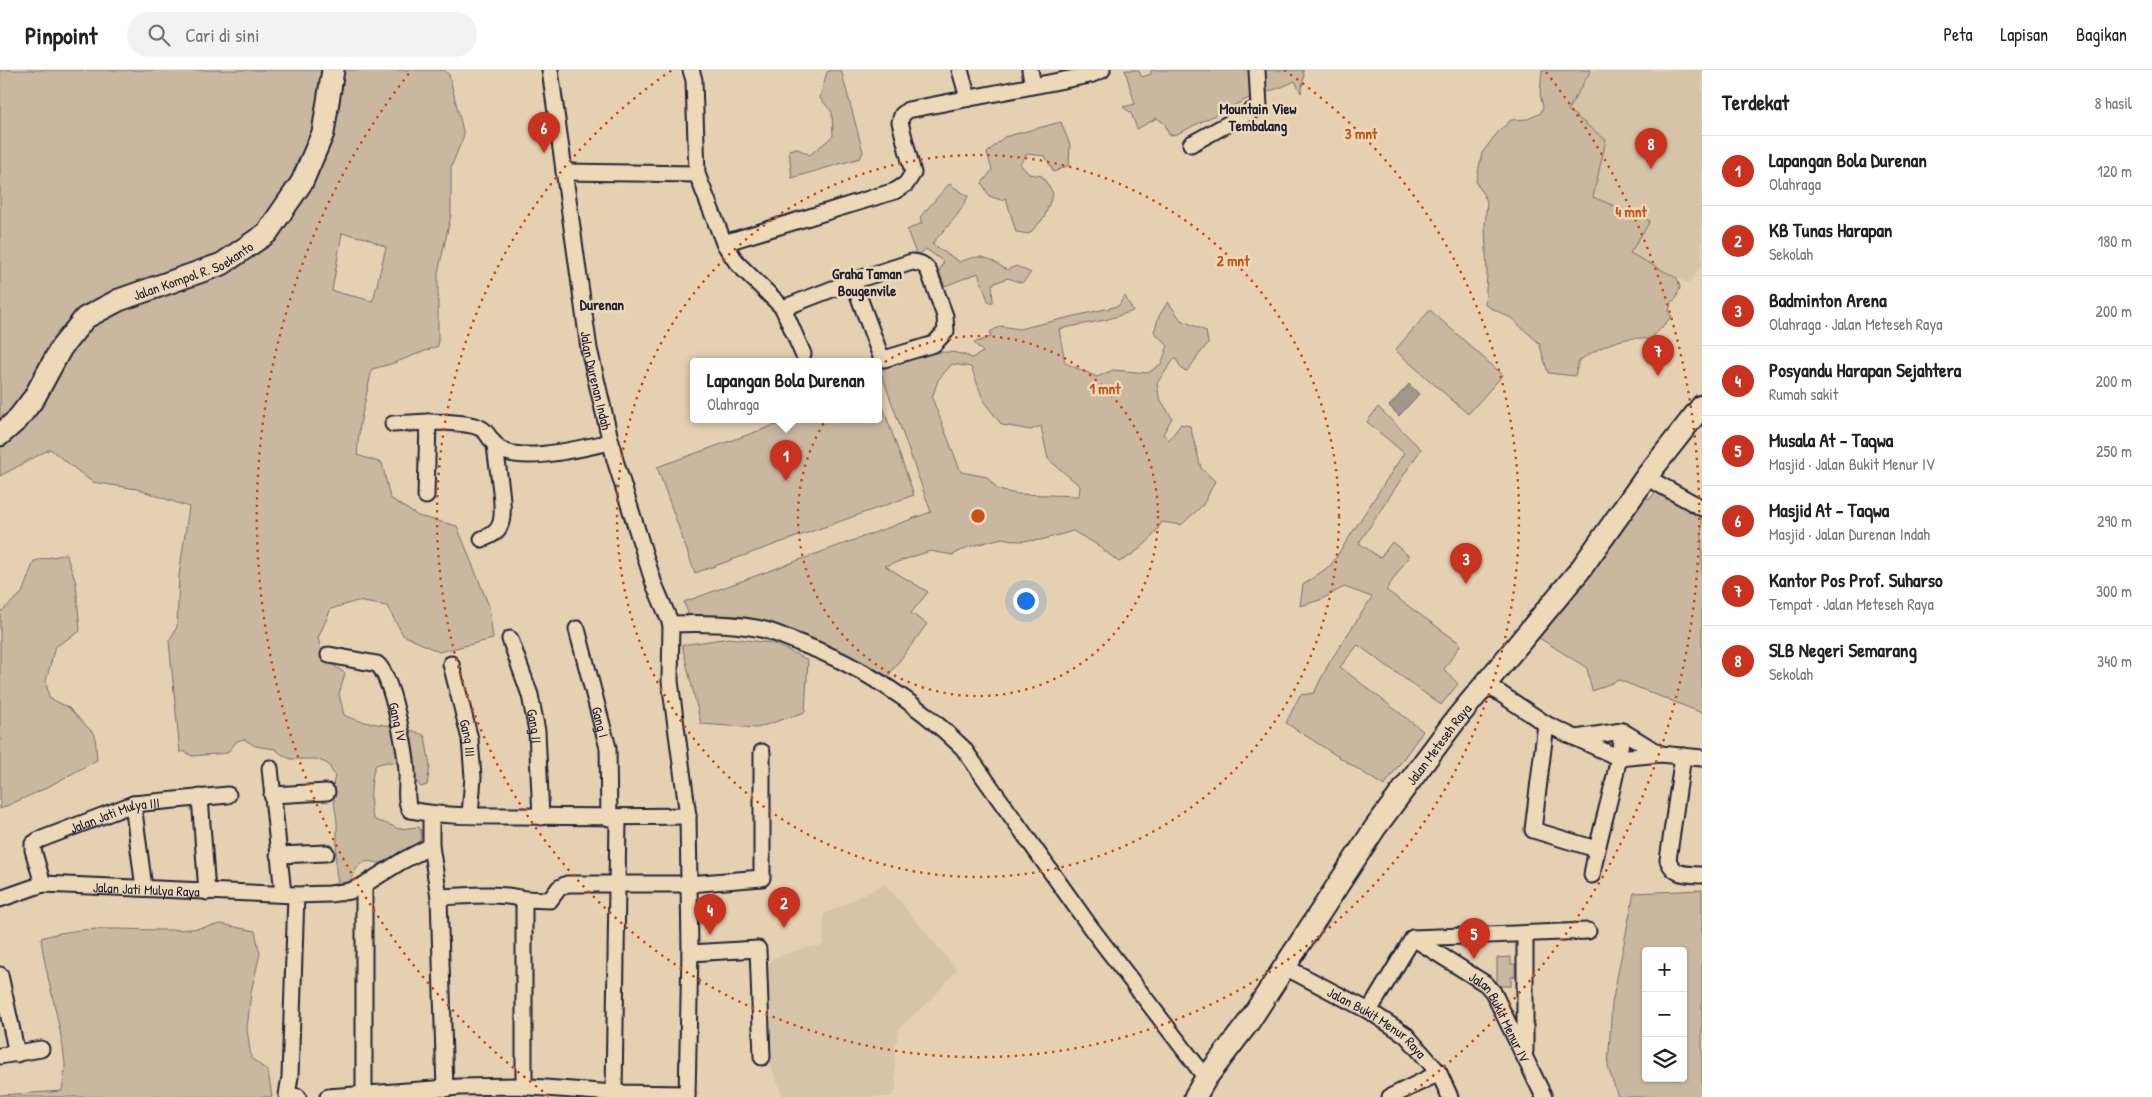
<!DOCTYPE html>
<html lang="id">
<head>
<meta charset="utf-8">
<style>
	:root { --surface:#fff; --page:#f2f2f2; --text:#222; --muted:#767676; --line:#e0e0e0; --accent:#c8321e }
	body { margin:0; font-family:"Patrick Hand",sans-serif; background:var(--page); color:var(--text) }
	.controls { position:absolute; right:15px; bottom:15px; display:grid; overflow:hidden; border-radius:5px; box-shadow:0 1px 4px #0004 }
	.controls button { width:45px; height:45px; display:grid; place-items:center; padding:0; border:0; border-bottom:1px solid var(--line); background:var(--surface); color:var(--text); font:25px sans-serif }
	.you { position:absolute; left:1025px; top:530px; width:18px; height:18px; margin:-12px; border:4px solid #fff; border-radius:50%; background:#1a73e8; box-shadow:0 0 0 8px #1a73e833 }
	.badge { display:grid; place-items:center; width:32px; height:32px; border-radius:50%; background:var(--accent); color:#fff; font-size:16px; font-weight:700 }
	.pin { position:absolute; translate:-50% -41px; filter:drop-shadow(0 1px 2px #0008) }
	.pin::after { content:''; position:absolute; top:26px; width:18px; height:15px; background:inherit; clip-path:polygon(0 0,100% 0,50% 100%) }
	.popup { position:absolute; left:690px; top:288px; width:192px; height:65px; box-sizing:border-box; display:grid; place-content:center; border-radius:5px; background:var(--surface); filter:drop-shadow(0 1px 4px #0005); font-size:16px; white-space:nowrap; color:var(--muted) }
	.popup b { font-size:19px; color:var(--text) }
	.popup::after { content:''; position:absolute; left:50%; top:100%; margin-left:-10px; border:10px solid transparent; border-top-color:var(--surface) }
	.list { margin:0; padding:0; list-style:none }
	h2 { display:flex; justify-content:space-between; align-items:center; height:65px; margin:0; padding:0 20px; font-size:21px }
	h2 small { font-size:16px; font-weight:400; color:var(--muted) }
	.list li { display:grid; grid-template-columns:32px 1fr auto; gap:15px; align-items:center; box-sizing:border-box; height:70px; padding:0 20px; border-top:1px solid var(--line) }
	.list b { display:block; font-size:19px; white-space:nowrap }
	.list p { margin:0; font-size:16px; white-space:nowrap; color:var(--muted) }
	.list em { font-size:16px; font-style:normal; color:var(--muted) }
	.icon { flex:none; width:28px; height:28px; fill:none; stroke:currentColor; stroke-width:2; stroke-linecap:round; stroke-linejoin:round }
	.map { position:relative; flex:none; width:1702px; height:1027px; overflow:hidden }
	header { display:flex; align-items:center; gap:30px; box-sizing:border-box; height:70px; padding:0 25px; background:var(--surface); border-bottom:1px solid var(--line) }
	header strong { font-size:24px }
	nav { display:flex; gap:28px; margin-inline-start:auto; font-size:18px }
	.search { width:350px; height:45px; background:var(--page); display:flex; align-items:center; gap:12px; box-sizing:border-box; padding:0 18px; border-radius:28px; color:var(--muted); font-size:19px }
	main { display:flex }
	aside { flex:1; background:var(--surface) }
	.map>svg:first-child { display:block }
</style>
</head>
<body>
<header>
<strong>Pinpoint</strong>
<div class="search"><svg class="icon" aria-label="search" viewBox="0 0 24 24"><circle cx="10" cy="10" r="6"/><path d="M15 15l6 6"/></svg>Cari di sini</div>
<nav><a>Peta</a><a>Lapisan</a><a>Bagikan</a></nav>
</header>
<main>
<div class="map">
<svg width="1702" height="1027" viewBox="0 0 1702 1027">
	<rect width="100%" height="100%" fill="#e5d1b2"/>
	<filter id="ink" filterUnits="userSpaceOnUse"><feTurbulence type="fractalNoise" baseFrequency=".02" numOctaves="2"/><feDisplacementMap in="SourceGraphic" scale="10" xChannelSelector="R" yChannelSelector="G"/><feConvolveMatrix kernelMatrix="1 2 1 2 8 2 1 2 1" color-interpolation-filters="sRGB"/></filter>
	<g filter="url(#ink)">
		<g fill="#d6c4a9">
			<polygon points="1591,0 1702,0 1702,195 1689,214 1630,183 1593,127 1606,71 1568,40"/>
			<polygon points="885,814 957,900 930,931 900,957 895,977 896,1019 891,1027 783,1027 771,996 767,897 773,888 805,878 823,875 824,844"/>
		</g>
		<g fill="#c9b7a0" stroke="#766c6e" fill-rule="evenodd">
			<path d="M0,0h445l4,5 15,60 -13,32v48l-13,58v73l-47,18 -19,5 -12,55 -3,31 25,8 8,35 28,18 39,10 32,80 4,33 -54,13 -36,-17 -16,-29 -30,-5 -26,8 -13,29 6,21 21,14 -6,21 5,21c25,13 53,6 81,21l5,30 -3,19 -6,2 -21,-24 -14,-1 -10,3c-5,6 -8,47 -2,54 3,3 18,5 24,10l21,-2c4,6 2,13 -2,20 -11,5 -25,15 -37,16 -6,0 -12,-4 -19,1 -8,5 -7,16 -17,21l-6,-3c-5,-17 0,-41 -1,-59 -1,-15 -7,-33 -2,-47l-7,-12 -11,-5h-26l-7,-3 -9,-7 -20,-3 -11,-7 -7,2 -10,12 -35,3 -9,-5 -3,2 -11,-112 8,-14 2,-52 10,-68 -52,-18 -45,-7 -42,-33 -50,27zM342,163l24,5 20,9 -13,54 -41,-10z"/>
			<polygon points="832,0 841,0 863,82 860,88 792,108 789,80 796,78 810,85 833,66 832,42 820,28 827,2"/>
			<polygon points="1125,0 1138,0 1142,7 1151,4 1151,0 1303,0 1304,6 1301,23 1295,11 1282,17 1249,28 1177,64 1169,65 1165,54 1157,48 1137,59 1131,43 1123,37 1135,34"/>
			<path d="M1542,0h49l-23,40 38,30 -13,57 57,24 -20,32 47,25 3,9 -4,12 -5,3 -2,11 3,3 -22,24c-24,-7 -51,7 -71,21l-4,15 -27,-3 -9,-30 -28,-25 -26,-13 2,-31 -2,-48 2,-25 -11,-19 6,-29 16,-21 13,-12 17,-1 13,-6 2,-6 -3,-13z"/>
			<polygon points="1061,52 1070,75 1069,95 1054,102 1045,86 1027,84 1020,94 1029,104 1042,106 1053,123 1044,148 1029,164 1016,162 1006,128 1001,130 989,126 982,113 992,100 987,83 1004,67"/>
			<path d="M949,114l19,12c-8,20 -23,32 -36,48l28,18c23,-10 28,-4 47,8l9,-4 15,7 -9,10 -14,-5 -16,6 1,18 -4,1 -11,-30 -33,13 -6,-15 5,-9 -18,-13 -9,7 -10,-26 15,-7 -2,-6z"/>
			<path d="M1125,226l8,15 -28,9 -46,9 6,34 32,14 16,-7 35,3 13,-9 7,-18 -14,-14 5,-16 9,-14 13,18 25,11 2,12 -21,28 -4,-1 -8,-12 -18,25 2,14 13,21 -9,16 6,6 12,-16 9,2 11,42 14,13 -12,24 -22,20 -19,-3c-12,20 -22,29 -43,40l-25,-19 -21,-12 -32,9 -23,1 -16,-3 -34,9 -15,8 -23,-4 -45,15 43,26 -17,21 16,11 -39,52c-48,-24 -95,-51 -149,-60 -16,-2 -34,1 -50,0l-5,-14 247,-90 -51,-142c29,-10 63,-27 92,-12l11,-6 -9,-9 17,-6 -1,-5 11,-6 18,3 99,-23zM952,294l19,3 13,35 18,23 29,5 10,-4 7,33 32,27 -1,10 -62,-2 -19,-4 -11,-13 -26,-5 -29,-74 6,-18z"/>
			<polygon points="1430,240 1503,305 1468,344 1395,280"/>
			<polygon points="879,326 914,425 695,503 657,397 789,350 878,350"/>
			<polygon points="1378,337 1421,379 1359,473 1380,488 1392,472 1409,486 1386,520 1461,574 1444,599 1458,614 1441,635 1358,575 1340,597 1423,661 1384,716 1286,653 1300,625 1314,623 1329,593 1372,527 1344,517 1320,530 1300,536 1303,515 1331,495 1404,383 1367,352"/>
			<polygon points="1658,419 1702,446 1702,643 1619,610 1592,621 1587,598 1536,566 1571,530 1641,426 1650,429"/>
			<polygon points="66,484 76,513 80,561 55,577 46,611 49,628 68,637 95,665 97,690 44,719 0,739 0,540 2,541 22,523 34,491"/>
			<polygon points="729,568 772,573 808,590 805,642 757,658 701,654 682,575"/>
			<path d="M1702,820v207h-84l-10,-30 4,-64 22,-110zM1646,881h37v127h-37z"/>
			<path d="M221,854l34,7 5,23 -9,38 -4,37 4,29 17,13 4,26h-272v-2l62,-4c1,-9 3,-19 3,-27 -4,-43 -19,-84 -24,-126 49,-16 99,-5 150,-9 10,-1 20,-3 30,-5z"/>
			<polygon points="1511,887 1511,894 1515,894 1515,906 1511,907 1511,916 1497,916 1497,888"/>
		</g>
		<polygon fill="#a2958a" stroke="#6f676a" points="1409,314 1419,324 1399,346 1389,336"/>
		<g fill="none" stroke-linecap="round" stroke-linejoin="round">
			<g stroke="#22223b" stroke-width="19">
				<g id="minor">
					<path id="s1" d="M550,0l39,279 26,111 39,124 17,40"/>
					<polyline points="691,0 694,10 697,104 724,173 737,193 783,238 803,284"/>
					<polyline points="960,0 968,28"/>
					<polyline points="1030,0 1033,15"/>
					<polyline points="1191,74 1259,37 1257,0"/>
					<polyline points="564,102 697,104"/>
					<polyline points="724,173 895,121 906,114 913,103 900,52 902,45 908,40 1090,5 1102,0"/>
					<path d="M783,238l70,-27 59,-19c8,1 13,2 17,10l16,44 1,15 -12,13 -50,15 -3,-2 -28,-76"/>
					<polyline points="393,354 428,352"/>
					<polyline points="1646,407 1702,438"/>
					<path d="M426,426l2,-74c13,0 43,0 54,7 7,4 10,16 18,20 23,15 85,-2 111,-7"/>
					<path d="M482,469c8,-3 15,-6 18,-14 7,-15 -4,-62 -5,-81"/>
					<path d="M671,554c29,-1 65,-1 94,6 11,3 22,8 32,12 63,23 118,59 166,106l128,180 115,150"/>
					<polyline points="671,554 670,611 688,746 690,880 687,1027"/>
					<path id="s2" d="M577,559l31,119 1,70"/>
					<path id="s3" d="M510,569l20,56 7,36 4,86"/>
					<path id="s4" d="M329,585l48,9c15,11 29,88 30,108 1,11 -3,28 3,38 36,7 74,6 110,6 57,1 112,1 168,0"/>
					<path id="s5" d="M451,594l19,75 3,38 -3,38"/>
					<polyline points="1486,614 1546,654 1619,688 1660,684 1702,688"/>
					<polyline points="1546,654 1533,760 1596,779"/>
					<polyline points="1576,668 1622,661 1660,684"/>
					<path d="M1683,686l-15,104c6,16 18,14 34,15"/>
					<polyline points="270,698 283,824"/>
					<polyline points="272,725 327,722"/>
					<polyline points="200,727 207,822"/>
					<polyline points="133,734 144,818"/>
					<polyline points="431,776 439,827"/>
					<polyline points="278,785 326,783"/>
					<path d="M1592,805c8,-49 26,-95 30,-144"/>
					<path id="s6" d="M43,814l-10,-34v-6l6,-4 94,-36 95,-9"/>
					<path id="s7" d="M0,829l43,-15 253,11"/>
					<polyline points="524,829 550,830 559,818 567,814 689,814 762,808 762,682"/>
					<polyline points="1525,864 1525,981"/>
					<path id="s8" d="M1413,868l73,46 7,8 51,105"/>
					<polyline points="690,883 758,879 762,987"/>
					<path id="s9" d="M1285,897l84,44 37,24 33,38 11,24"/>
					<polyline points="0,905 17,984"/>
					<polyline points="1369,941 1413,868 1588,861"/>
					<polyline points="0,986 41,979"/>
					<path d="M445,1019l-6,-192c27,-1 59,-5 85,2v188"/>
					<polyline points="614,1023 618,748"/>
					<polyline points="364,1024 364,815"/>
					<polyline points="298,1027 287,1025 290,1007 296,825 330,824 350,821 362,816 402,791 431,776 431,744"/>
					<polyline points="328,1027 460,1017 517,1016 614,1023 687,1024"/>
					<polyline points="1390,1027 1439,1003"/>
				</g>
			</g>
			<g stroke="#22223b" stroke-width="25">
				<g id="secondary">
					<path id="s10" d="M0,365l17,-15 17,-22 27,-50 24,-30 34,-18 103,-36 45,-31 35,-51 21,-49 10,-63"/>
					<path id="s11" d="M1195,1027l11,-19 42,-55 127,-195 82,-110 123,-148 66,-93 56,-71"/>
				</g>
			</g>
			<use href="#minor" stroke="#edd8b7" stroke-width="15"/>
			<use href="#secondary" stroke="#edd8b7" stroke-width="21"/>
		</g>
	</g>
	<g fill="none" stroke="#ca5113" stroke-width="2.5" stroke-dasharray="2.5 5">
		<circle cx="978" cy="446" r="180"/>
		<circle cx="978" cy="446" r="361"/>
		<path d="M1284 0A541 541 0 1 1 672 0"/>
		<path d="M549 1026A721 721 0 0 1 410 2M1546 2A721 721 0 0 1 1407 1026"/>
	</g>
	<g text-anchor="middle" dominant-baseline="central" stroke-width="5" stroke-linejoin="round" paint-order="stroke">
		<g font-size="14" fill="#22223b" stroke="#edd8b7">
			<text stroke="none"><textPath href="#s10" startOffset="264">Jalan Kompol R. Soekanto</textPath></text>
			<text stroke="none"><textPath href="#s1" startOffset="314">Jalan Durenan Indah</textPath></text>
			<text stroke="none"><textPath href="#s4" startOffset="111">Gang IV</textPath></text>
			<text stroke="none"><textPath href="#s2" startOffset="96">Gang I</textPath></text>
			<text stroke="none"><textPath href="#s3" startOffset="91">Gang II</textPath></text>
			<text stroke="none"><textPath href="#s5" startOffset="76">Gang III</textPath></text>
			<text stroke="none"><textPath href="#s11" startOffset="429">Jalan Meteseh Raya</textPath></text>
			<text stroke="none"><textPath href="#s6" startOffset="129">Jalan Jati Mulya III</textPath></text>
			<text stroke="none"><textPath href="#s7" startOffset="149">Jalan Jati Mulya Raya</textPath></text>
			<text stroke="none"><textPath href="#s8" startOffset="121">Jalan Bukit Menur IV</textPath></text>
			<text stroke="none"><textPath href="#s9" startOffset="108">Jalan Bukit Menur Raya</textPath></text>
		</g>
		<g font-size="15" font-weight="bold" fill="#22223b" stroke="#edd8b7">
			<text x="1258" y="38">Mountain View<tspan x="1258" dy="17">Tembalang</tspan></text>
			<text x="867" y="203">Graha Taman<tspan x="867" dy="17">Bougenvile</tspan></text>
			<text x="602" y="234">Durenan</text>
		</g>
	</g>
	<circle cx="978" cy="446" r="8" fill="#ca5113" stroke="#edd8b7" stroke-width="2.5"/>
	<g font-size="15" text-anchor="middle" font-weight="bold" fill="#ca5113" stroke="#edd8b7" stroke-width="5" stroke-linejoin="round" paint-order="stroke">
		<text x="1361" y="69">3 mnt</text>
		<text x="1631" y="147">4 mnt</text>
		<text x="1233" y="196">2 mnt</text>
		<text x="1105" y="324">1 mnt</text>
	</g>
</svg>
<div class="controls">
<button>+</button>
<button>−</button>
<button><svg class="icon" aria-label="layers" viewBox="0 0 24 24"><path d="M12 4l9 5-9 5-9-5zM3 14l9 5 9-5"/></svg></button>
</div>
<div class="you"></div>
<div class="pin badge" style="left:786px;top:411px">1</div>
<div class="popup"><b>Lapangan Bola Durenan</b>Olahraga</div>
<div class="pin badge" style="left:784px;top:858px">2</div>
<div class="pin badge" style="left:1466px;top:514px">3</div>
<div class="pin badge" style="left:710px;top:865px">4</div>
<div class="pin badge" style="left:1474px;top:889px">5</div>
<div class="pin badge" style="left:544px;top:83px">6</div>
<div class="pin badge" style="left:1658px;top:306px">7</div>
<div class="pin badge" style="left:1651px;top:99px">8</div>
</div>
<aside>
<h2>Terdekat<small>8 hasil</small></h2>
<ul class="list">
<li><span class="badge">1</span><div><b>Lapangan Bola Durenan</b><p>Olahraga</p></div><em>120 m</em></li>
<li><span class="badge">2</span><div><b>KB Tunas Harapan</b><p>Sekolah</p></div><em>180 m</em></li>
<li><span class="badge">3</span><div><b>Badminton Arena</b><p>Olahraga · Jalan Meteseh Raya</p></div><em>200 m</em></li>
<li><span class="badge">4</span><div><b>Posyandu Harapan Sejahtera</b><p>Rumah sakit</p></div><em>200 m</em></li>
<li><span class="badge">5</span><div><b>Musala At - Taqwa</b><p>Masjid · Jalan Bukit Menur IV</p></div><em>250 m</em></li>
<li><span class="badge">6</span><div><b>Masjid At - Taqwa</b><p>Masjid · Jalan Durenan Indah</p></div><em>290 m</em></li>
<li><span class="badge">7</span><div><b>Kantor Pos Prof. Suharso</b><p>Tempat · Jalan Meteseh Raya</p></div><em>300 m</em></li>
<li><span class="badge">8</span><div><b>SLB Negeri Semarang</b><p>Sekolah</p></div><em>340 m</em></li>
</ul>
</aside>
</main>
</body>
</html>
